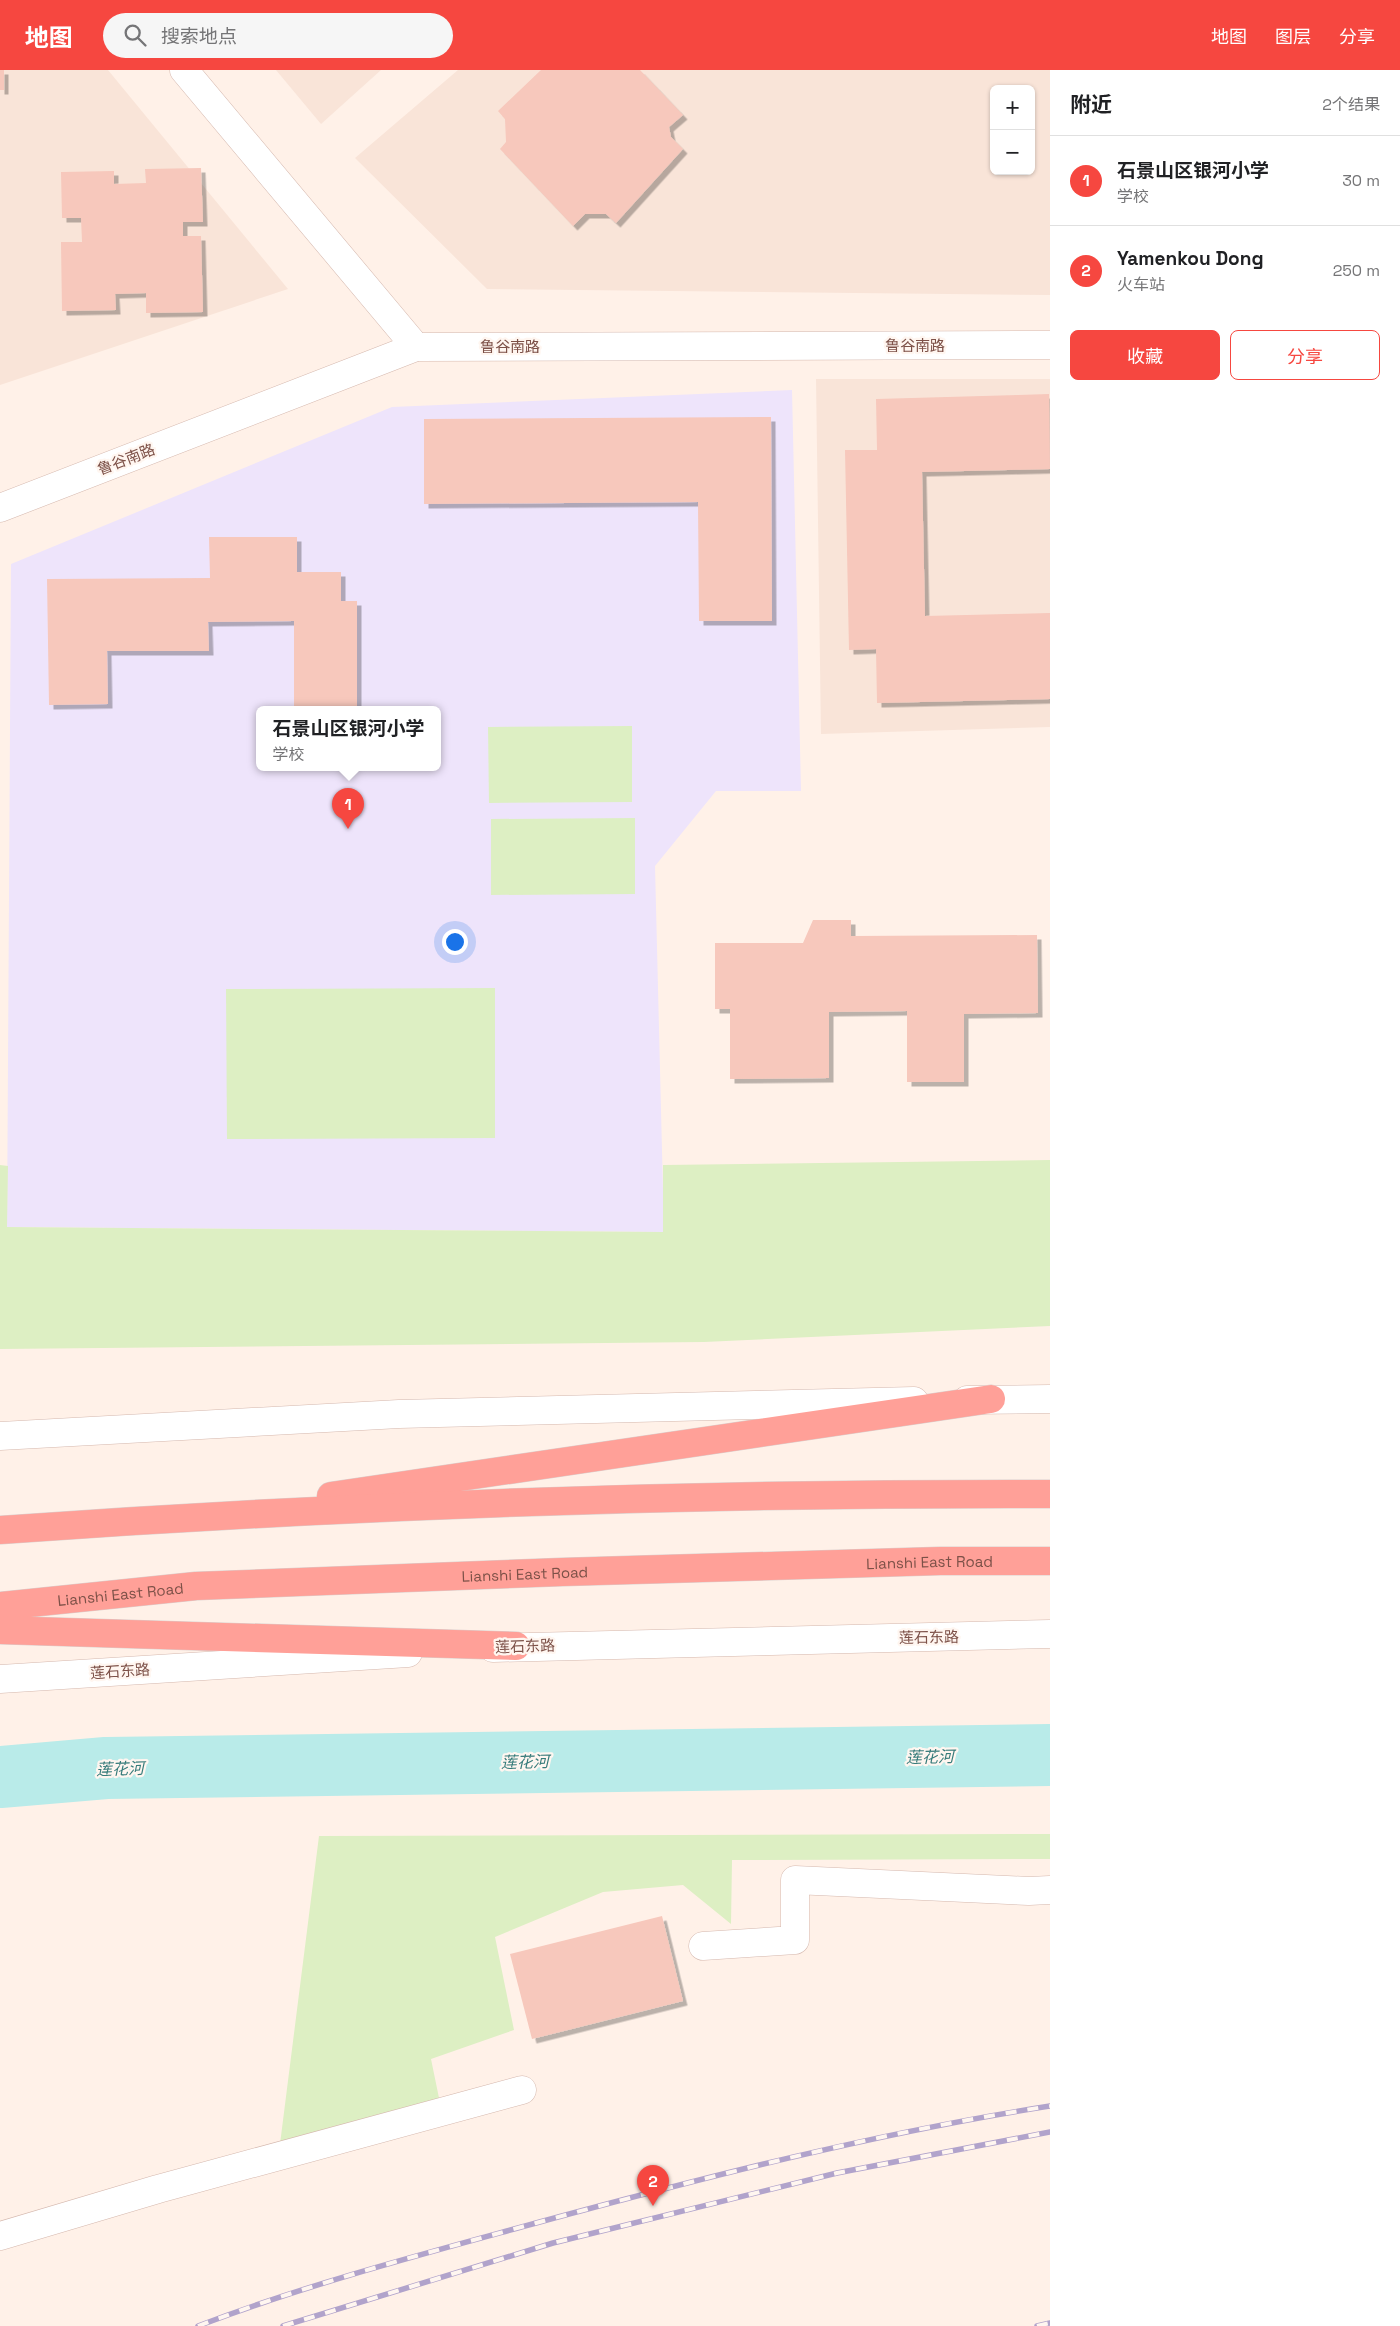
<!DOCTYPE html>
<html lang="zh">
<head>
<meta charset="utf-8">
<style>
	:root { --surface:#fff; --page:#f6f6f6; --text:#202124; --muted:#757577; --line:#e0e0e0; --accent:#f64740 }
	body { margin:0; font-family:"Space Grotesk","Noto Sans SC",sans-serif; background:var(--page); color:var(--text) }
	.controls { position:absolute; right:15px; top:15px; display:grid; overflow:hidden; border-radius:8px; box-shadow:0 1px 4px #0004 }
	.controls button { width:45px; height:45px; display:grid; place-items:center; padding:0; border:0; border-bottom:1px solid var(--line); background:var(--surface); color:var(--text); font:25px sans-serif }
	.you { position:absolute; left:454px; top:871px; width:18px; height:18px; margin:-12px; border:4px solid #fff; border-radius:50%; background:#1a73e8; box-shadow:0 0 0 8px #1a73e833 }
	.badge { display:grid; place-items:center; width:32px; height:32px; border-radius:50%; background:var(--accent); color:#fff; font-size:16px; font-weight:700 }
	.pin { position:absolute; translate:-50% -41px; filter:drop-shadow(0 1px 2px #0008) }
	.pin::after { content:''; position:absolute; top:26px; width:18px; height:15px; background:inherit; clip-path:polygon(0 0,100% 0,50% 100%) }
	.popup { position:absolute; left:256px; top:636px; width:185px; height:65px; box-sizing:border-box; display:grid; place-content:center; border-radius:8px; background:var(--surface); filter:drop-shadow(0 1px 4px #0005); font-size:16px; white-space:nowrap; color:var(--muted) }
	.popup b { font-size:19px; color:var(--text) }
	.popup::after { content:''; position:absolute; left:50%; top:100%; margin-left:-10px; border:10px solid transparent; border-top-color:var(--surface) }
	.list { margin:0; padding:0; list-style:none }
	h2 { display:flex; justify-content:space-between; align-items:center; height:65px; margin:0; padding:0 20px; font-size:21px }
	h2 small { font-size:16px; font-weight:400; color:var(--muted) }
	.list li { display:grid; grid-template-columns:32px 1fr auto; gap:15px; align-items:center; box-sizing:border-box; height:90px; padding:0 20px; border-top:1px solid var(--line) }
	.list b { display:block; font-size:19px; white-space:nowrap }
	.list p { margin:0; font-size:16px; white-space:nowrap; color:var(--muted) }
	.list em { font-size:16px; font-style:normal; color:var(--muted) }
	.actions { display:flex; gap:10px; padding:15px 20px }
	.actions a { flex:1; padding:11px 0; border:1px solid var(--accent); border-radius:8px; text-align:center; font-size:18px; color:var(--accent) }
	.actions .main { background:var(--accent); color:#fff }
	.icon { flex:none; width:28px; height:28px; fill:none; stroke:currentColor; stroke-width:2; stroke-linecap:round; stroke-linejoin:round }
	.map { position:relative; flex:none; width:1050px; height:2256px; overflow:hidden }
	header { display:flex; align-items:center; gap:30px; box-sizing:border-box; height:70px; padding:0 25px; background:var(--accent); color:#fff }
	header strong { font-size:24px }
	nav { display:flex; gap:28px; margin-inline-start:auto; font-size:18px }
	.search { width:350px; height:45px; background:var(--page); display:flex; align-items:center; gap:12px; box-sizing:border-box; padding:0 18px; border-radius:28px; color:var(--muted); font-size:19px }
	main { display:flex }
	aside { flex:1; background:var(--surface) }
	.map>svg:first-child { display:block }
</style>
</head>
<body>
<header>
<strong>地图</strong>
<div class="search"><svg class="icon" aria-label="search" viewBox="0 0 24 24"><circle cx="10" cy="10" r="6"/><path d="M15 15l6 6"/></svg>搜索地点</div>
<nav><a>地图</a><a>图层</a><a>分享</a></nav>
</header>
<main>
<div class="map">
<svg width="1050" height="2256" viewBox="0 0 1050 2256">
	<defs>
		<filter id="shadow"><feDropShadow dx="4.5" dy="4.5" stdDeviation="0" flood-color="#0004"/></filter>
	</defs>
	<rect width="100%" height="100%" fill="#fff1e8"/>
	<g fill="#f9e4d8" fill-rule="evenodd">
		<polygon points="0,0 108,0 288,219 0,315"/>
		<polygon points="276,0 381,0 321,54"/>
		<path d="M458,0h592v225l-563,-6 -132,-131zM994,19h37v82h-37z"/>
		<polygon points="816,309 1050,309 1050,657 821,664"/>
	</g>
	<path fill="#eee4fb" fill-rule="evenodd" d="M792,320l9,401h-85l-61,75 9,366 -657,-5 4,-663 381,-157zM259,640h178v58h-178z"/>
	<g fill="#ddefc3">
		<polygon points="632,656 632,732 489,733 488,657"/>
		<polygon points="635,748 635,824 491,825 491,749"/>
		<polygon points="495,918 495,1068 227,1069 226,919"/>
		<polygon points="1050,1090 1050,1256 704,1272 0,1279 0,1095 8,1096 7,1157 663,1162 663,1095"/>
		<polygon points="1050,1764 1050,1789 732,1790 731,1854 683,1815 603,1822 495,1867 514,1960 431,1989 439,2028 280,2074 319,1766"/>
	</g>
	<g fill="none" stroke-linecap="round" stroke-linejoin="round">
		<polyline stroke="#b9ebe9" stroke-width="62" points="0,1707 106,1698 1050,1685"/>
	</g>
	<g fill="#f7c8bc" filter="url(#shadow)">
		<rect x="0" y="0" width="4" height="20"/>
		<polygon points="541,0 640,0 683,45 669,57 671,67 683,79 616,153 606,144 585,144 573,156 500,79 506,72 505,49 498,41"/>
		<polygon points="201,98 203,152 183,152 183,166 201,166 203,242 146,243 146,223 115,224 116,240 62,241 61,172 82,172 81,148 62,148 61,102 114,101 114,114 146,113 145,99"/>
		<polygon points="1049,324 1050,399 922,402 925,546 1050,543 1050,629 877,633 876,579 849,580 845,380 877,380 876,329"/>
		<polygon points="771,347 772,551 699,551 698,432 424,434 424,349"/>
		<polygon points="209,467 297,467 297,502 341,502 341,531 357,531 357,640 294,640 294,551 208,552 209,581 107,581 108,634 49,635 47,509 210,508"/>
		<polygon points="813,850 851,850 851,866 1037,865 1038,943 964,944 964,1012 907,1012 907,941 829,942 829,1008 730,1009 730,939 715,939 715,873 803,873"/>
		<polygon points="662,1846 683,1931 532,1969 510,1884"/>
	</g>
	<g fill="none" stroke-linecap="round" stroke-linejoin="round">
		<g stroke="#d5b8ae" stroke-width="29">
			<g id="minor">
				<polyline points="184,0 416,277"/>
				<polyline points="0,438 416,277 1050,275"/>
				<polyline points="967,1330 1050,1329"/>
				<polyline points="0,1366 399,1344 914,1331"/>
				<polyline points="493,1578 1050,1564"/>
				<polyline points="0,1609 408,1583"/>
				<polyline points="703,1876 795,1870 795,1810 1029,1821 1050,1820"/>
				<polyline points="0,2166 158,2119 522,2020"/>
			</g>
		</g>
		<g stroke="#dbcecc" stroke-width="29">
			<g id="highway">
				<polyline points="331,1426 991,1329"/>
				<path d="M0,1460c349,-25 700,-37 1050,-36"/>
				<path id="s1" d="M0,1536l196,-20 366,-14 378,-11h110"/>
				<polyline points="0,1560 516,1576"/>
			</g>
		</g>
		<use href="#minor" stroke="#fff" stroke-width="28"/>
		<use href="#highway" stroke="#ffa098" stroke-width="28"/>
		<g stroke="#b1a3cb" stroke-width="5.5">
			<g id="rail">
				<path d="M198,2256c110,-42 225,-72 338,-103 170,-46 340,-90 514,-117"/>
				<polyline points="283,2256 553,2173 837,2103 1050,2062"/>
				<polyline points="1037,2256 1050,2253"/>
			</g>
		</g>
		<use href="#rail" stroke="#fff6f0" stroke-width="4" stroke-dasharray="11" stroke-linecap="butt"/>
	</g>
	<g text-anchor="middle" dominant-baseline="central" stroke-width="4.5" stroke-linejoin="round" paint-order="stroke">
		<g font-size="15" fill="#7d5148" stroke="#fff6f0">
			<text x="915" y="275">鲁谷南路</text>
			<text x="510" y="276">鲁谷南路</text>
			<text transform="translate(126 389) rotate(-21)">鲁谷南路</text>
			<text stroke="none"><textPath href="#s1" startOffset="931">Lianshi East Road</textPath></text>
			<text stroke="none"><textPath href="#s1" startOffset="526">Lianshi East Road</textPath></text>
			<text stroke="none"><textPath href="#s1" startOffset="121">Lianshi East Road</textPath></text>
			<text transform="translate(929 1567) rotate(-1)">莲石东路</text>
			<text transform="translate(525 1576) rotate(-2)">莲石东路</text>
			<text transform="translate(120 1601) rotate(-4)">莲石东路</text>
		</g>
		<g font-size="16" font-style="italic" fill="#367b7a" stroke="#fff6f0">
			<text transform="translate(930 1687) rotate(-1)">莲花河</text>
			<text transform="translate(525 1692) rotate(-1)">莲花河</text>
			<text transform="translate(120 1699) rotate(-2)">莲花河</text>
		</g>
	</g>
</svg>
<div class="controls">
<button>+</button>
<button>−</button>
</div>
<div class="you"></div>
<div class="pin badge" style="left:348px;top:759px">1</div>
<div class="popup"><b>石景山区银河小学</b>学校</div>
<div class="pin badge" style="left:653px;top:2136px">2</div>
</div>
<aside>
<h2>附近<small>2个结果</small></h2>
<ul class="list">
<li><span class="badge">1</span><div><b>石景山区银河小学</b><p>学校</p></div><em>30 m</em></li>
<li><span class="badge">2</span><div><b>Yamenkou Dong</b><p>火车站</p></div><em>250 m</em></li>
</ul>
<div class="actions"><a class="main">收藏</a><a>分享</a></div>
</aside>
</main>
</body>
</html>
